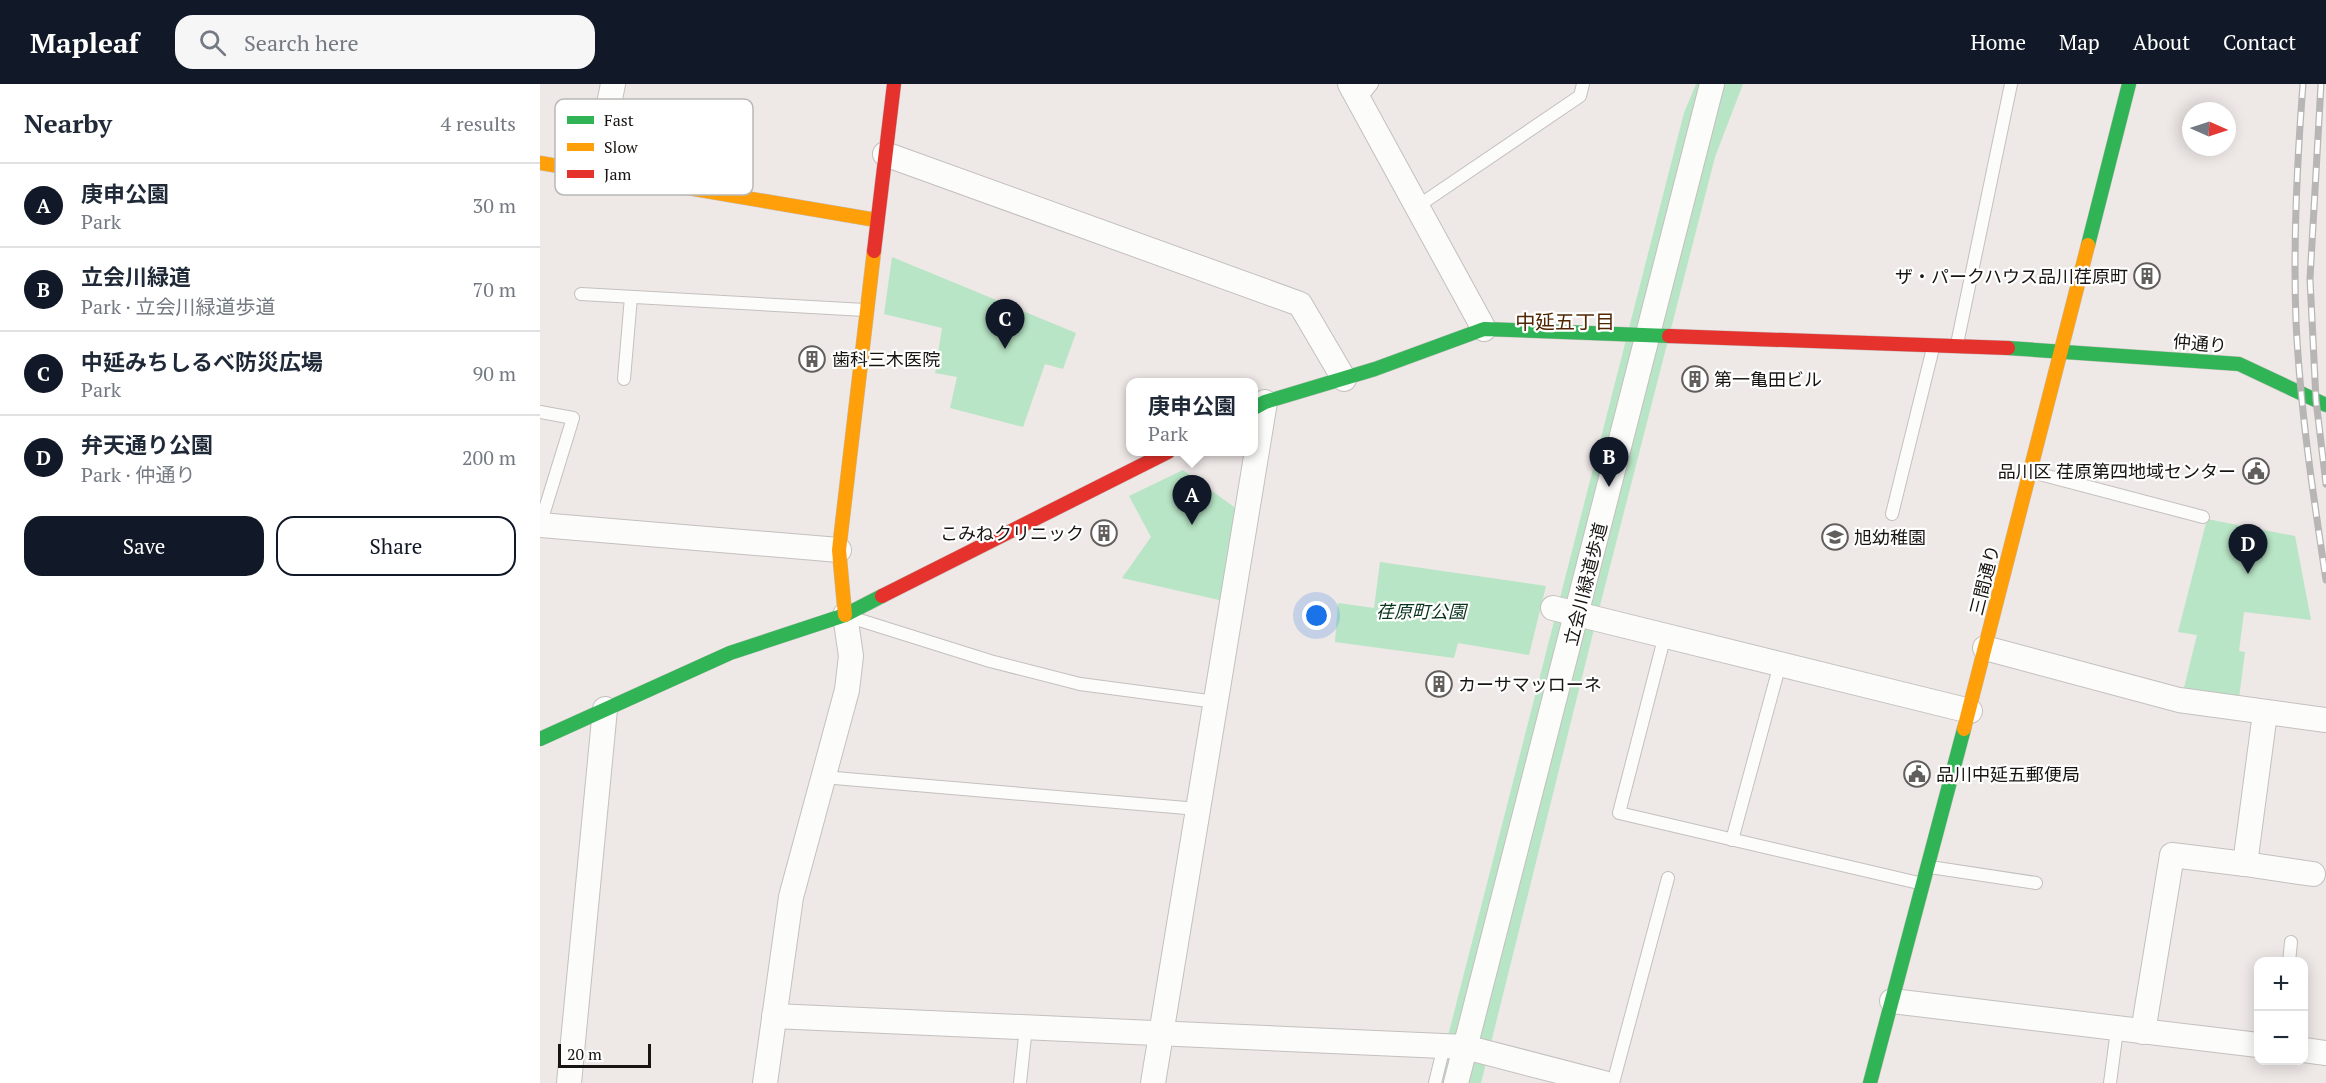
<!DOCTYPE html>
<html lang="en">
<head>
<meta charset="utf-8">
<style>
	:root { --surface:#fff; --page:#f6f6f7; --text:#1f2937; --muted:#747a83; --line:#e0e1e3; --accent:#111827 }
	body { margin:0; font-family:"PT Serif","Noto Sans JP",serif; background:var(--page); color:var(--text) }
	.controls { position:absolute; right:18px; bottom:18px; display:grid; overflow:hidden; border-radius:12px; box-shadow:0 3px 15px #0003 }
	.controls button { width:54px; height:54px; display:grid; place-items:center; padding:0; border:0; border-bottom:2px solid var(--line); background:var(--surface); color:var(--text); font:30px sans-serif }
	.compass { position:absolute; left:1642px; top:18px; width:54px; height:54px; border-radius:50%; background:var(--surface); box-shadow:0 3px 15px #0003; rotate:93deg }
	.scale { position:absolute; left:18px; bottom:15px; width:93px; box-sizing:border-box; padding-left:6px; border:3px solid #171412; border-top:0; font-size:16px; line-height:21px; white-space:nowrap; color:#171412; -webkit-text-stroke:4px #fff; paint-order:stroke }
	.you { position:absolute; left:777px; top:532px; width:21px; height:21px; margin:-15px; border:4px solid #fff; border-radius:50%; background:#1a73e8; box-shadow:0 0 0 9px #1a73e833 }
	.badge { display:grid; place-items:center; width:39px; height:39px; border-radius:50%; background:var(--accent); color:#fff; font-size:20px; font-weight:700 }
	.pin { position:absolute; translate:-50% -50px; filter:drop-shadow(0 2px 3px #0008) }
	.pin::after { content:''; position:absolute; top:32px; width:21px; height:18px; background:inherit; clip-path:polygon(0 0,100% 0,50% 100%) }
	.popup { position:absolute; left:586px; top:294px; width:132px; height:78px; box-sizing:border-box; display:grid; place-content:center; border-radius:12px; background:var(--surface); filter:drop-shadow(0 2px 4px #0005); font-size:20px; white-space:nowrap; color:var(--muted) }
	.popup b { font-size:22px; color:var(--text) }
	.popup::after { content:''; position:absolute; left:50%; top:100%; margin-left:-12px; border:12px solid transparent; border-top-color:var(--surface) }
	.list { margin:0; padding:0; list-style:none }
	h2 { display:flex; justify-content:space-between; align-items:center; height:78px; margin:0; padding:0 24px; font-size:26px }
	h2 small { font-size:20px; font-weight:400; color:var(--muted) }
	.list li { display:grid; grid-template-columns:39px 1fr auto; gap:18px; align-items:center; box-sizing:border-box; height:84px; padding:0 24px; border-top:2px solid var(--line) }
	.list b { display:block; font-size:22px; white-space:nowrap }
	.list p { margin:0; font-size:20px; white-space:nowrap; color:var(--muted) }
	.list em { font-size:20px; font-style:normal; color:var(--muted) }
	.actions { display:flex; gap:12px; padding:18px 24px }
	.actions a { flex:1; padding:14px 0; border:2px solid var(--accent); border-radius:18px; text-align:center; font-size:21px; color:var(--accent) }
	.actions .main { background:var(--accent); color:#fff }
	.icon { flex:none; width:33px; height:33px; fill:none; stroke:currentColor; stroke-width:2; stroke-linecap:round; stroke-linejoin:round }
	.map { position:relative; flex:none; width:1786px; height:999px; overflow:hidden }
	header { display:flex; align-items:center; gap:36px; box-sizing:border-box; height:84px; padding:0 30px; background:var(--accent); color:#fff }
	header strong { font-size:28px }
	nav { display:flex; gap:33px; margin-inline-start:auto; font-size:21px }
	.search { width:420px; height:54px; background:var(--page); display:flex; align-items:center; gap:15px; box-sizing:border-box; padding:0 21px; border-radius:18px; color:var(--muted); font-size:22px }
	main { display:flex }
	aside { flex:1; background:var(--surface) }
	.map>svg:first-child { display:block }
</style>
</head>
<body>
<header>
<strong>Mapleaf</strong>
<div class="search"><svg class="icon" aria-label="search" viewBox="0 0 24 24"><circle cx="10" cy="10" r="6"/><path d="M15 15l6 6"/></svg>Search here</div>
<nav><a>Home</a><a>Map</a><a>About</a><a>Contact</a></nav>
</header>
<main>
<aside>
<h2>Nearby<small>4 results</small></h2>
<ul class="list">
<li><span class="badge">A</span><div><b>庚申公園</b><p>Park</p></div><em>30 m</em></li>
<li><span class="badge">B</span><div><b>立会川緑道</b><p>Park · 立会川緑道歩道</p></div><em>70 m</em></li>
<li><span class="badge">C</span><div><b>中延みちしるべ防災広場</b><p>Park</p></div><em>90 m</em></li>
<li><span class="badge">D</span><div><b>弁天通り公園</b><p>Park · 仲通り</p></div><em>200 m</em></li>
</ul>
<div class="actions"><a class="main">Save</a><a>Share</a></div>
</aside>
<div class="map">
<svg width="1786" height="999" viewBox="0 0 1786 999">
	<rect width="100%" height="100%" fill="#eee8e6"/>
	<g fill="#b8e5c5">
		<polygon points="1156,0 1203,0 1175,73 1055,541 941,999 896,999 1144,29"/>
		<polygon points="352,173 536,249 523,285 505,280 483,343 410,324 417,293 395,289 402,244 344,230"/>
		<polygon points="643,386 701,428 688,518 582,494 611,453 589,412"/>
		<polygon points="1667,435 1755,452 1771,536 1704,528 1699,567 1705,568 1699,614 1643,608 1657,551 1638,548"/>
		<polygon points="840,478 1006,502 989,571 918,559 914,574 795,558 798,519 834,524"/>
	</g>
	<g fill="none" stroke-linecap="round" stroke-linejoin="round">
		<g stroke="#c4c0be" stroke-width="14">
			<g id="lane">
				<polyline points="819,16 832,0"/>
				<polyline points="878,122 1040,12 1043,0"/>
				<polyline points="41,210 325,226"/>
				<polyline points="1417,260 1471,0"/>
				<polyline points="84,295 91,213"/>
				<polyline points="0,328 33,334 0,441"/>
				<polyline points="1492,388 1663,433"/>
				<polyline points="1352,430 1393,264"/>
				<polyline points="313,534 450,577 540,600 676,618"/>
				<polyline points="1125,551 1079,729 1383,800"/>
				<polyline points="283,693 658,725"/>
				<polyline points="1192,756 1240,580"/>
				<polyline points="1390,783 1496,799"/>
				<polyline points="1749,878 1751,858"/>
				<polyline points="480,999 486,943"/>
				<polyline points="895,999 904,962"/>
				<polyline points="1073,999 1128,794"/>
				<polyline points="1570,999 1577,946"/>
			</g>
		</g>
		<g stroke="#c4c0be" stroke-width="26">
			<g id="street">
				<polyline points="810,0 944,245"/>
				<polyline points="345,70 760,220 804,295"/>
				<polyline points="55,89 73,0"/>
				<polyline points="0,441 299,466"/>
				<polyline points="1013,524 1430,627"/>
				<polyline points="1445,564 1639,616 1786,636"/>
				<polyline points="1705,780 1773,790"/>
				<polyline points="1352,917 1718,961"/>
				<polyline points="234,932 925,963 1064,999"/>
				<polyline points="1603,948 1632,771 1705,780 1725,629"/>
				<polyline points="1764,966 1786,969"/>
				<polyline points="29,999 65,625"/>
				<polyline points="225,999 251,813 307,606 311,572 305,531"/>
				<polyline points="613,999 725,318"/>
				<polyline points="916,999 1172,0"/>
			</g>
		</g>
		<g stroke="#c4c0be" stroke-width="15">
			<g id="fast">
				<polyline points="1548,161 1589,0"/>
				<polyline points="1468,264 1699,280 1786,321"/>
				<polyline points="714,324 725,318 835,285 944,245 1129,252"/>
				<polyline points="0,655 190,569 305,531 342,512"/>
				<polyline points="1330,999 1424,645"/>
			</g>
		</g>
		<g stroke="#c4c0be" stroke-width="15">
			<g id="slow">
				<polyline points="0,79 336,136"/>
				<polyline points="305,531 299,466 334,167"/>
				<polyline points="1424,645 1548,161"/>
			</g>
		</g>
		<g stroke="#c4c0be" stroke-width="15">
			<g id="jam">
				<polyline points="334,167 354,0"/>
				<polyline points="1129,252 1468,264"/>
				<polyline points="342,512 628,368"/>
			</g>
		</g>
		<use href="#lane" stroke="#fcfcfb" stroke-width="12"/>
		<use href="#street" stroke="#fcfcfb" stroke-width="24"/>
		<use href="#fast" stroke="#30b455" stroke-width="14"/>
		<use href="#slow" stroke="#ff9f0a" stroke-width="14"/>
		<use href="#jam" stroke="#e5322d" stroke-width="14"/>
		<g stroke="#b7b6b5" stroke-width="7">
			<g id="rail">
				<path d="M1763,0c-6,78 -10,159 -7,237 4,87 17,173 30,259"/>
				<polyline points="1781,0 1770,195 1776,316 1786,400"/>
			</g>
		</g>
		<use href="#rail" stroke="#fff" stroke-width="4.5" stroke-dasharray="14" stroke-linecap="butt"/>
	</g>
	<defs>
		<g id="building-ring" transform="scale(1.35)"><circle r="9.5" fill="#fff" stroke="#625e5c" stroke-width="1.5"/><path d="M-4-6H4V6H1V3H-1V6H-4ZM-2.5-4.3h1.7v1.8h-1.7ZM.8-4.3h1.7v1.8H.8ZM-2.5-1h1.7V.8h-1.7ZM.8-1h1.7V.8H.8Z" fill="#625e5c"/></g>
		<g id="civic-ring" transform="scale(1.35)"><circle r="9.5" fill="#fff" stroke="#625e5c" stroke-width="1.5"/><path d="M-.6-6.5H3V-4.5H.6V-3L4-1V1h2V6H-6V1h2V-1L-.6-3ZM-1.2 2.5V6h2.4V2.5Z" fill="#625e5c"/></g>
		<g id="school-ring" transform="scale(1.35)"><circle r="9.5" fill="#fff" stroke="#625e5c" stroke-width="1.5"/><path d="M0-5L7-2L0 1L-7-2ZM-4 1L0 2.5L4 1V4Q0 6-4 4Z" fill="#625e5c"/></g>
	</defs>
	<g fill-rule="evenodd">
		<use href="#building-ring" x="1607" y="192"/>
		<use href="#building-ring" x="272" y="275"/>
		<use href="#building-ring" x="1155" y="295"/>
		<use href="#civic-ring" x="1716" y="387"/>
		<use href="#building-ring" x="564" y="449"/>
		<use href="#school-ring" x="1295" y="453"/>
		<use href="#building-ring" x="899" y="600"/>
		<use href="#civic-ring" x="1377" y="690"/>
	</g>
	<g text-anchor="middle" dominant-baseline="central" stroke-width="4.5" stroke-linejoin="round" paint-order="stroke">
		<g font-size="18" fill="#171412" stroke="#fff" text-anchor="start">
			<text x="1588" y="192" text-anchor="end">ザ・パークハウス品川荏原町</text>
			<text x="292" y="275">歯科三木医院</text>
			<text x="1174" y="295">第一亀田ビル</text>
			<text x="1696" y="387" text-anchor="end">品川区 荏原第四地域センター</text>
			<text x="544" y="449" text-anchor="end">こみねクリニック</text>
			<text x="1314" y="453">旭幼稚園</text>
			<text x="918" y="600">カーサマッローネ</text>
			<text x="1396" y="690">品川中延五郵便局</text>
		</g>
		<g font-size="18" fill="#171412" stroke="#fff">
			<text transform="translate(1660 259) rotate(5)">仲通り</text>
			<text transform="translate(1444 496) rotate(-76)">三間通り</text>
			<text transform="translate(1045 500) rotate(-76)">立会川緑道歩道</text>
		</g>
		<g font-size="18" font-style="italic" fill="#08341c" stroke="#fff">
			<text x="881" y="527">荏原町公園</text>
		</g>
		<g font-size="20" fill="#522602" stroke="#fff">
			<text x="1025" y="237">中延五丁目</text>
		</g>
	</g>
	<rect x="15" y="15" width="198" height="96" rx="9" fill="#fff" stroke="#b9b8b8" stroke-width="1.5"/>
	<rect x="27" y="32" width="27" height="8" fill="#30b455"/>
	<rect x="27" y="59" width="27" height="8" fill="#ff9f0a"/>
	<rect x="27" y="86" width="27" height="8" fill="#e5322d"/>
	<g font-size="16" fill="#171412">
		<text x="64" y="42">Fast</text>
		<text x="64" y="69">Slow</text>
		<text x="64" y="96">Jam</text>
	</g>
</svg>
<div class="controls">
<button>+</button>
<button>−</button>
</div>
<svg class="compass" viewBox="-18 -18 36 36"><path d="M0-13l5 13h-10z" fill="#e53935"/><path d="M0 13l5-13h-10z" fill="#747a83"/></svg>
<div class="scale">20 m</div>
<div class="you"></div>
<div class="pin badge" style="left:652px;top:441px">A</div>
<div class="popup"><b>庚申公園</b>Park</div>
<div class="pin badge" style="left:1069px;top:403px">B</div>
<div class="pin badge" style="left:465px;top:265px">C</div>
<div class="pin badge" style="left:1708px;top:490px">D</div>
</div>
</main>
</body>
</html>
